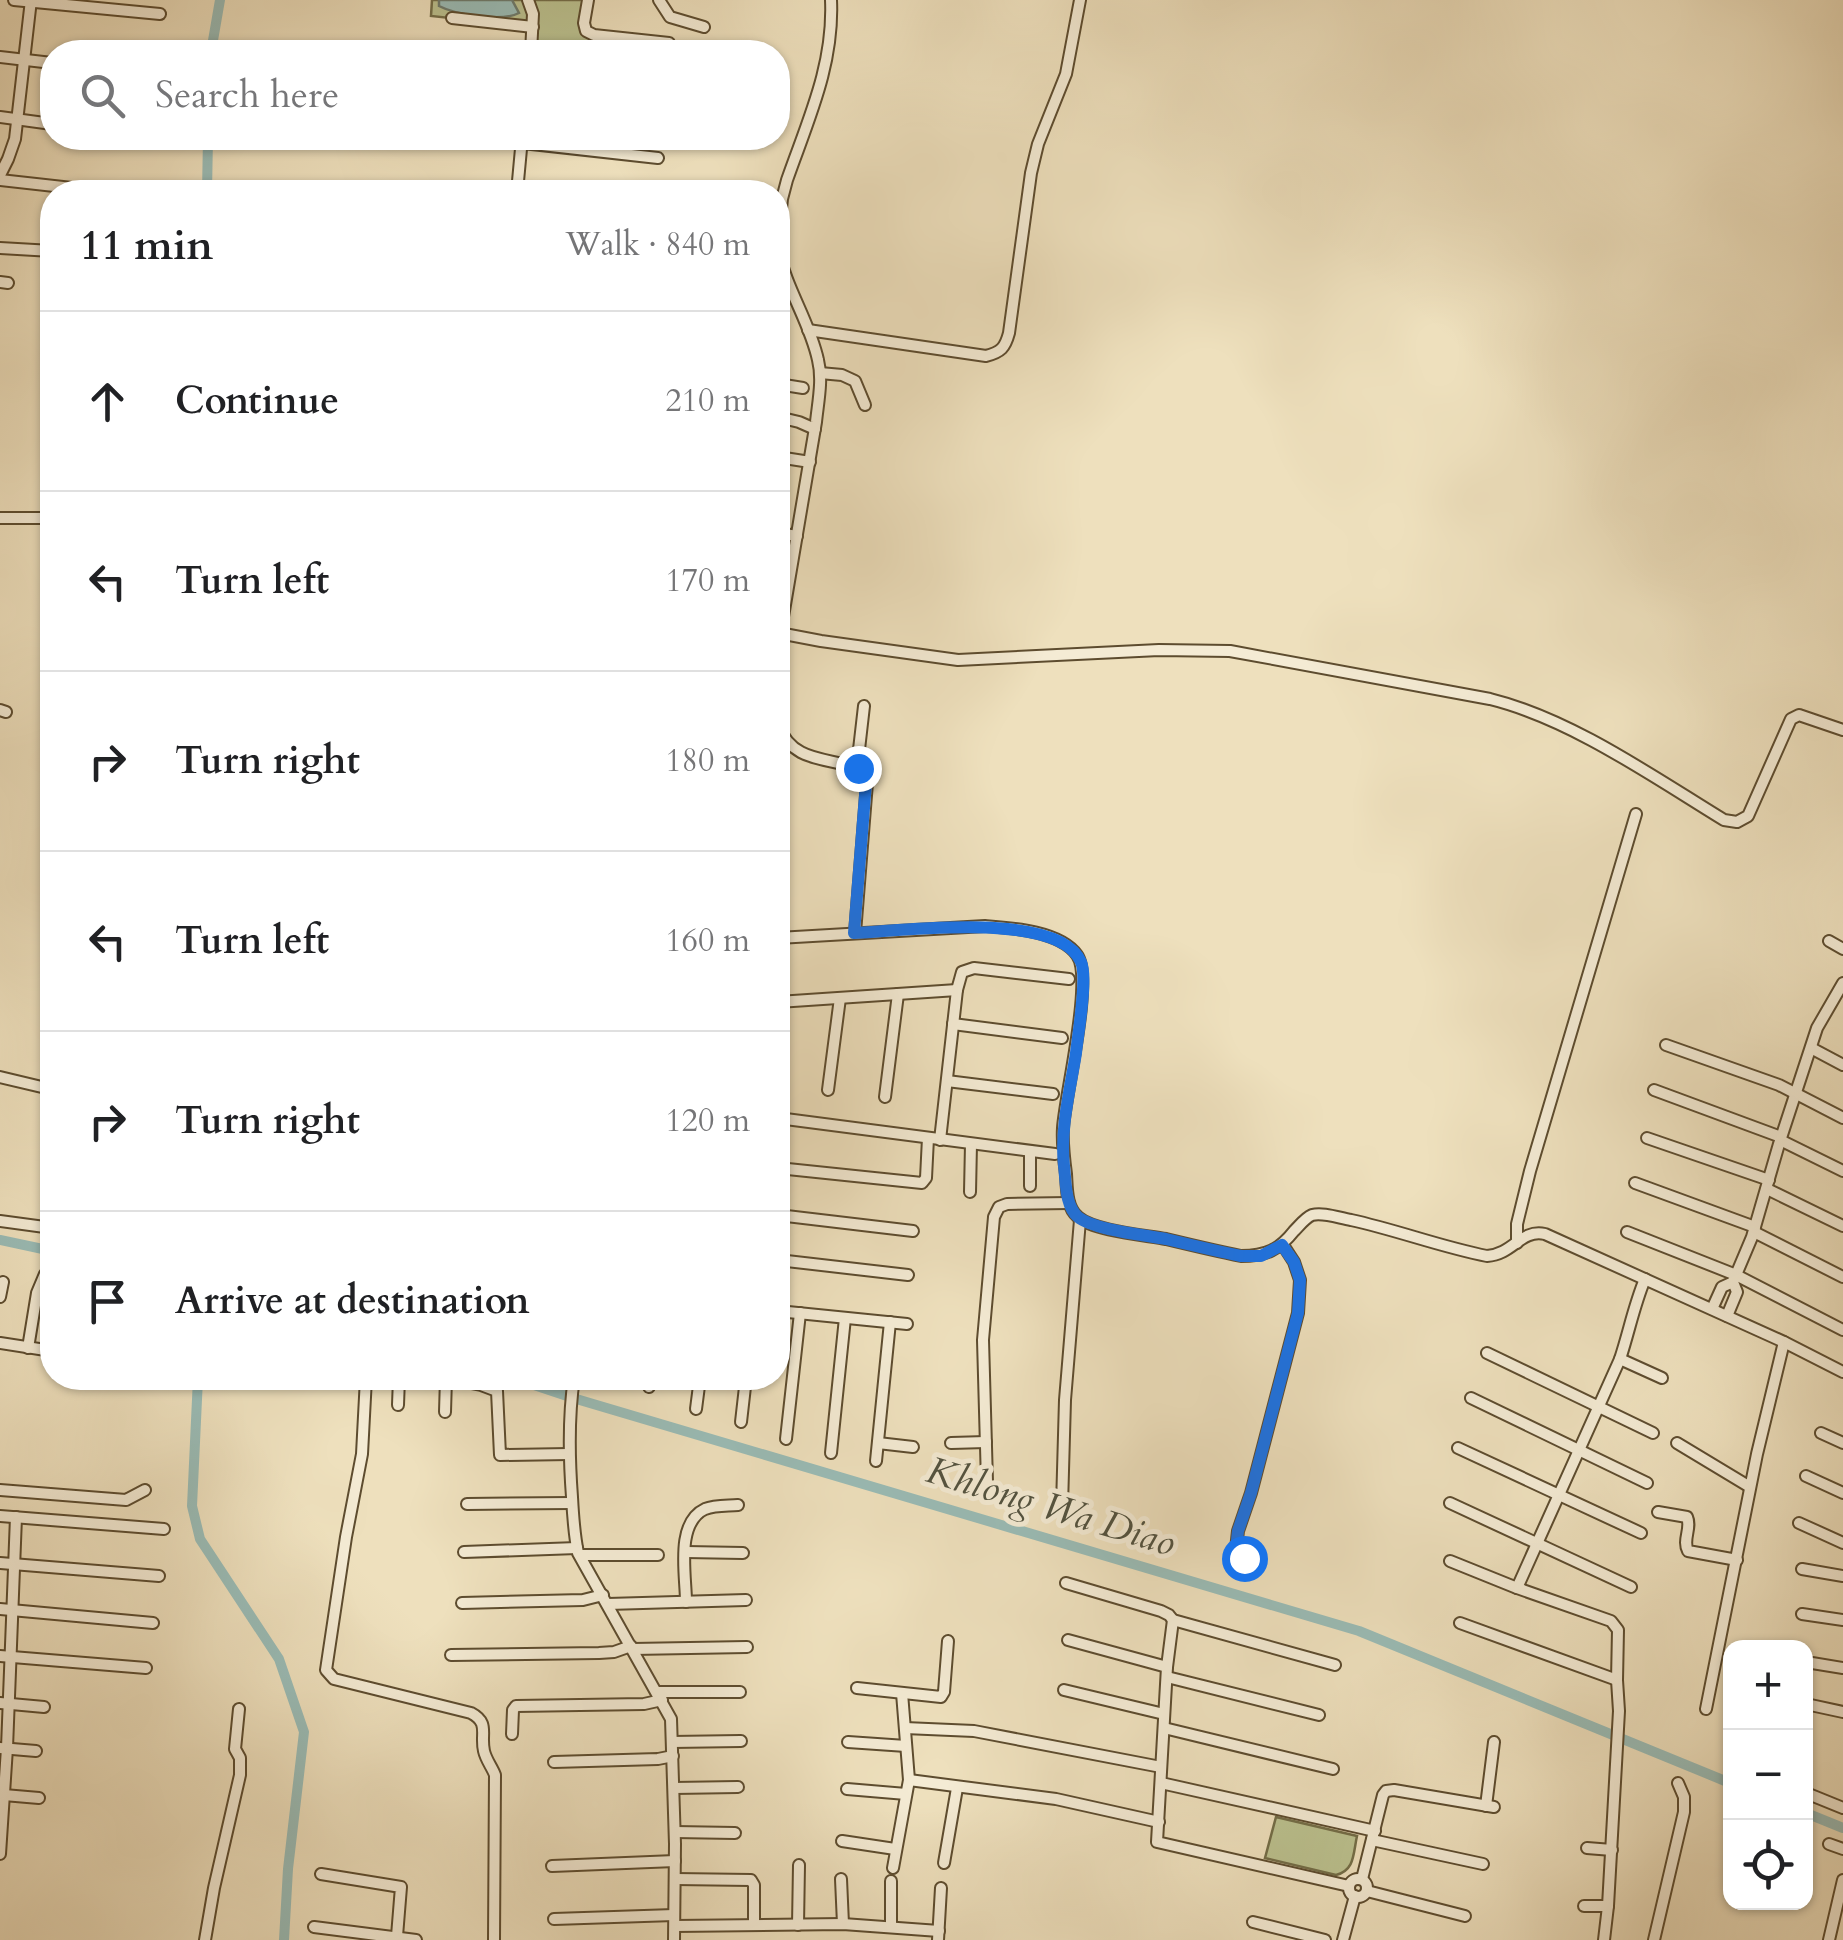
<!DOCTYPE html>
<html lang="en">
<head>
<meta charset="utf-8">
<style>
	:root { --surface:#fff; --page:#f2f2f2; --text:#202124; --muted:#757577; --line:#e0e0e0 }
	body { margin:0; font-family:Cardo,serif; background:var(--page); color:var(--text) }
	.controls { position:absolute; right:30px; bottom:30px; display:grid; overflow:hidden; border-radius:20px; box-shadow:0 2px 8px #0004 }
	.controls button { width:90px; height:90px; display:grid; place-items:center; padding:0; border:0; border-bottom:2px solid var(--line); background:var(--surface); color:var(--text); font:50px sans-serif }
	.stop { position:absolute; width:30px; height:30px; margin:-22px; border:8px solid #1a73e8; border-radius:50%; background:#fff }
	.stop.end { background:#1a73e8; border-color:#fff; box-shadow:0 2px 10px #0008 }
	.list { margin:0; padding:0; list-style:none }
	h2 { display:flex; justify-content:space-between; align-items:center; height:130px; margin:0; padding:0 40px; font-size:42px }
	h2 small { font-size:32px; font-weight:400; color:var(--muted) }
	.list li { display:grid; grid-template-columns:65px 1fr auto; gap:30px; align-items:center; box-sizing:border-box; height:180px; padding:0 40px; border-top:2px solid var(--line) }
	.list b { display:block; font-size:38px; white-space:nowrap }
	.list em { font-size:32px; font-style:normal; color:var(--muted) }
	.icon { flex:none; width:55px; height:55px; fill:none; stroke:currentColor; stroke-width:2; stroke-linecap:round; stroke-linejoin:round }
	.map { position:relative; flex:none; width:1843px; height:1940px; overflow:hidden }
	.search { position:absolute; background:var(--surface); box-shadow:0 2px 8px #0004; left:40px; top:40px; width:750px; height:110px; display:flex; align-items:center; gap:25px; box-sizing:border-box; padding:0 35px; border-radius:40px; color:var(--muted); font-size:38px }
	.panel { position:absolute; background:var(--surface); box-shadow:0 2px 8px #0004; left:40px; top:180px; width:750px; height:1210px; border-radius:40px }
	.map>svg:first-child { display:block }
</style>
</head>
<body>
<div class="map">
<svg width="1843" height="1940" viewBox="0 0 1843 1940">
	<rect width="100%" height="100%" fill="#eee0bd"/>
	<filter id="stains"><feTurbulence type="fractalNoise" baseFrequency=".002" numOctaves="4"/><feColorMatrix values="0 0 0 0 .2 0 0 0 0 .09 0 0 0 0 .02 0 0 0 .5 -.17"/></filter>
	<radialGradient id="worn" r=".72"><stop offset=".6" stop-color="#630" stop-opacity="0"/><stop offset="1" stop-color="#630" stop-opacity=".3"/></radialGradient>
	<g fill="#bbc18f" stroke="#746e48" stroke-width="2.5">
		<polygon points="432,0 588,0 584,34 594,35 592,52 531,52 532,27 431,16"/>
		<path d="M1276,1817l81,19c-4,18 -2,34 -21,39l-71,-17z"/>
	</g>
	<path fill="#9abcb6" stroke="#6e7b6d" stroke-width="2.5" d="M439,0h73l7,13c-17,9 -63,2 -80,-7z"/>
	<g fill="none" stroke-linecap="round" stroke-linejoin="round">
		<g stroke="#9abcb6" stroke-width="10">
			<polyline points="211,52 220,0"/>
			<polyline points="207,192 208,138"/>
			<polyline points="0,1240 52,1251"/>
			<polyline points="198,1378 192,1506 200,1539 279,1659 304,1732 288,1869 284,1940"/>
			<polyline points="513,1378 573,1398 1359,1631 1730,1783"/>
			<polyline points="1806,1813 1843,1828"/>
		</g>
		<g stroke="#5d4c2f" stroke-width="14">
			<g id="minor">
				<polyline points="14,0 160,14"/>
				<polyline points="528,0 533,14 531,52"/>
				<polyline points="588,0 584,23 586,31 594,35 669,43"/>
				<polyline points="659,0 670,17 704,27"/>
				<polyline points="452,18 533,27"/>
				<polyline points="0,57 52,63"/>
				<polyline points="0,117 52,124"/>
				<polyline points="478,138 658,158"/>
				<polyline points="0,175 8,159 15,139 31,0"/>
				<polyline points="0,180 108,192"/>
				<polyline points="424,189 451,192"/>
				<polyline points="517,192 522,138"/>
				<path d="M778,238l4,-39 5,-19c21,-60 47,-115 44,-180"/>
				<polyline points="0,248 52,251"/>
				<path d="M778,249c8,40 32,73 40,111 5,20 0,42 -2,62l-38,224"/>
				<polyline points="0,282 8,283"/>
				<path d="M808,330l178,26c15,-4 19,-8 23,-23l22,-160 7,-29 28,-70 14,-74"/>
				<polyline points="820,373 842,375 855,381 865,405"/>
				<polyline points="778,384 803,388"/>
				<polyline points="778,417 799,422 815,429"/>
				<polyline points="778,457 810,462"/>
				<polyline points="0,518 52,518"/>
				<polyline points="778,533 797,536"/>
				<path d="M779,633l42,8 137,19 201,-10 71,1 260,48c81,20 162,77 234,121l13,2 11,-6 43,-97 8,-4 44,15"/>
				<polyline points="0,710 6,712"/>
				<path d="M778,725c17,43 57,30 87,47l2,11 -12,150"/>
				<polyline points="857,767 864,706"/>
				<path d="M778,938l207,-12c27,2 75,5 92,29 17,23 -12,140 -14,173 -1,15 1,31 3,46 1,14 0,33 12,43 16,14 66,18 88,22 25,6 50,12 75,17 25,0 38,-6 53,-25 5,-5 11,-13 18,-16 11,-3 27,3 39,5 46,10 90,27 136,36 27,-2 33,-27 58,-22l239,108 59,30"/>
				<polyline points="1829,941 1843,949"/>
				<polyline points="778,1002 957,990"/>
				<polyline points="953,1024 1062,1038"/>
				<polyline points="1666,1045 1779,1085 1843,1118"/>
				<polyline points="1811,1048 1843,1065"/>
				<polyline points="0,1077 46,1088 52,1086"/>
				<polyline points="947,1081 1053,1094"/>
				<polyline points="828,1090 840,998"/>
				<polyline points="1654,1090 1781,1137"/>
				<polyline points="885,1097 898,994"/>
				<polyline points="778,1118 1055,1154"/>
				<polyline points="1647,1138 1769,1180"/>
				<polyline points="940,1140 957,990 962,972 974,968 1069,979"/>
				<polyline points="1780,1140 1843,1171"/>
				<polyline points="778,1168 922,1183 926,1178 928,1138"/>
				<polyline points="1635,1183 1755,1227"/>
				<polyline points="1030,1186 1030,1151"/>
				<polyline points="1767,1189 1843,1226"/>
				<polyline points="970,1192 971,1144"/>
				<polyline points="778,1215 913,1231"/>
				<polyline points="0,1221 52,1228"/>
				<polyline points="1627,1232 1736,1275 1843,1330"/>
				<polyline points="1754,1232 1843,1277"/>
				<polyline points="1517,1243 1517,1224 1530,1171 1636,814"/>
				<polyline points="778,1260 908,1275"/>
				<polyline points="0,1297 3,1282"/>
				<polyline points="1712,1309 1722,1287 1733,1282"/>
				<polyline points="778,1311 907,1324"/>
				<polyline points="1727,1316 1737,1292 1733,1282 1752,1237 1779,1144 1817,1028 1843,983"/>
				<polyline points="0,1343 52,1351"/>
				<polyline points="28,1348 37,1293 45,1274"/>
				<polyline points="1487,1353 1653,1433"/>
				<polyline points="1620,1359 1662,1378"/>
				<path d="M366,1378l-4,76 -16,83 -20,133 8,9 137,34c19,10 9,21 13,38 2,9 8,16 11,24l-1,165"/>
				<polyline points="446,1378 481,1385 497,1391 500,1455 569,1454"/>
				<path d="M574,1378c-6,40 -5,79 -2,119 1,19 2,37 6,56l93,166 4,125 -1,96"/>
				<polyline points="649,1387 651,1378"/>
				<polyline points="1471,1398 1647,1483"/>
				<polyline points="398,1405 399,1378"/>
				<polyline points="696,1409 700,1378"/>
				<polyline points="445,1412 446,1378"/>
				<polyline points="741,1422 746,1378"/>
				<polyline points="1821,1433 1843,1443"/>
				<polyline points="786,1439 800,1313"/>
				<polyline points="878,1443 913,1447"/>
				<polyline points="951,1443 986,1442"/>
				<polyline points="1677,1443 1750,1487"/>
				<polyline points="1458,1448 1641,1533"/>
				<polyline points="831,1453 845,1318"/>
				<polyline points="876,1461 890,1322"/>
				<polyline points="1806,1476 1843,1493"/>
				<polyline points="987,1482 983,1340 994,1217 999,1207 1007,1204 1069,1203"/>
				<polyline points="0,1490 126,1500 145,1490"/>
				<polyline points="1450,1503 1631,1587"/>
				<polyline points="467,1504 572,1503"/>
				<polyline points="1062,1506 1065,1400 1080,1220"/>
				<path d="M1658,1512l29,5c5,11 -5,23 1,34l49,9"/>
				<polyline points="0,1516 164,1529"/>
				<polyline points="1799,1523 1843,1543"/>
				<polyline points="464,1552 577,1548"/>
				<polyline points="686,1552 743,1553"/>
				<polyline points="580,1555 658,1555"/>
				<polyline points="1450,1561 1517,1588 1611,1621 1618,1630 1617,1680 1619,1711 1608,1906 1604,1940"/>
				<polyline points="0,1563 159,1576"/>
				<polyline points="1256,1563 1244,1559 1236,1549 1238,1531 1251,1493 1298,1313 1300,1280 1294,1262 1283,1245"/>
				<polyline points="1802,1569 1843,1576"/>
				<polyline points="1066,1583 1161,1611 1169,1615 1173,1620 1335,1665"/>
				<path d="M1517,1588l103,-229c9,-27 14,-54 25,-80"/>
				<path d="M686,1602c0,-27 -11,-79 19,-93 10,-4 23,-3 33,-4"/>
				<polyline points="462,1603 583,1600 603,1595"/>
				<polyline points="608,1604 746,1600"/>
				<polyline points="0,1609 153,1623"/>
				<polyline points="1802,1614 1843,1620"/>
				<polyline points="1173,1620 1167,1667 1157,1842 1349,1886"/>
				<polyline points="1460,1623 1617,1680"/>
				<polyline points="1068,1640 1167,1667"/>
				<polyline points="633,1649 747,1647"/>
				<polyline points="451,1655 599,1653 614,1652 631,1646"/>
				<polyline points="0,1656 146,1668"/>
				<polyline points="1806,1662 1843,1668"/>
				<polyline points="1167,1677 1319,1715"/>
				<polyline points="857,1688 941,1697 944,1692 948,1641"/>
				<polyline points="1064,1690 1164,1714"/>
				<polyline points="657,1692 740,1692"/>
				<polyline points="0,1703 44,1707"/>
				<polyline points="1806,1704 1843,1712"/>
				<polyline points="1706,1709 1757,1454 1784,1342"/>
				<polyline points="905,1728 974,1731 1161,1767"/>
				<polyline points="1164,1728 1333,1769"/>
				<polyline points="512,1734 513,1710 516,1706 644,1704 662,1700"/>
				<polyline points="672,1742 741,1741"/>
				<polyline points="848,1742 906,1746"/>
				<polyline points="0,1748 36,1751"/>
				<polyline points="554,1762 658,1759 673,1756"/>
				<polyline points="909,1780 1056,1799 1159,1822"/>
				<polyline points="1161,1783 1375,1831"/>
				<polyline points="674,1788 738,1787"/>
				<polyline points="847,1789 906,1794"/>
				<polyline points="1806,1793 1843,1808"/>
				<polyline points="4,1795 39,1798"/>
				<polyline points="1486,1806 1494,1742"/>
				<polyline points="675,1832 735,1833"/>
				<polyline points="1372,1840 1483,1864"/>
				<polyline points="842,1841 895,1849"/>
				<polyline points="1829,1844 1843,1849"/>
				<polyline points="1587,1848 1612,1850"/>
				<polyline points="0,1854 7,1748 16,1517"/>
				<polyline points="944,1863 957,1788"/>
				<polyline points="552,1866 675,1861"/>
				<polyline points="893,1868 909,1780 902,1693"/>
				<polyline points="321,1874 401,1887 397,1936"/>
				<circle cx="1358" cy="1888" r="9"/>
				<polyline points="675,1879 751,1880 754,1885 754,1925"/>
				<polyline points="841,1879 843,1924"/>
				<polyline points="1362,1879 1383,1795 1386,1791 1394,1790 1494,1807"/>
				<polyline points="1367,1891 1465,1916"/>
				<polyline points="1584,1906 1608,1906"/>
				<polyline points="554,1919 674,1915"/>
				<polyline points="1253,1922 1325,1940"/>
				<polyline points="798,1925 799,1865"/>
				<polyline points="675,1926 843,1924 939,1931"/>
				<polyline points="314,1927 416,1940"/>
				<polyline points="891,1927 891,1881"/>
				<polyline points="205,1940 214,1888 240,1775 240,1758 235,1749 239,1709"/>
				<polyline points="938,1940 941,1888"/>
				<polyline points="1343,1940 1355,1896"/>
				<polyline points="1654,1940 1684,1812 1684,1797 1678,1783"/>
				<polyline points="1829,1940 1843,1880"/>
			</g>
		</g>
		<use href="#minor" stroke="#f4ebd4" stroke-width="10"/>
	</g>
	<g fill="none" stroke-linecap="round" stroke-linejoin="round">
		<path stroke="#1a73e8" stroke-width="12" d="M858,768l7,4 1,11 -12,150c47,-2 205,-23 227,29 7,15 -3,72 -5,91 -6,38 -16,75 -12,113 2,16 1,40 14,51 16,13 67,18 88,22 25,6 50,12 75,17h20l21,-11 12,17 6,18 -2,33 -47,180 -13,38 -2,19 8,8"/>
	</g>
	<g text-anchor="middle" dominant-baseline="central" stroke-width="10" stroke-linejoin="round" paint-order="stroke">
		<g font-size="38" font-style="italic" fill="#535340" stroke="#f4ebd4">
			<text transform="translate(1051 1507) rotate(17)">Khlong Wa Diao</text>
		</g>
	</g>
	<rect width="100%" height="100%" filter="url(#stains)"/>
	<rect width="100%" height="100%" fill="url(#worn)"/>
</svg>
<div class="controls">
<button>+</button>
<button>−</button>
<button><svg class="icon" aria-label="locate" viewBox="0 0 24 24"><circle cx="12" cy="12" r="6"/><path d="M12 2v4M12 18v4M2 12h4M18 12h4"/></svg></button>
</div>
<div class="stop" style="left:1244px;top:1558px"></div>
<div class="stop end" style="left:858px;top:768px"></div>
<div class="search"><svg class="icon" aria-label="search" viewBox="0 0 24 24"><circle cx="10" cy="10" r="6"/><path d="M15 15l6 6"/></svg>Search here</div>
<section class="panel">
<h2>11 min<small>Walk · 840 m</small></h2>
<ul class="list">
<li><svg class="icon" aria-label="ahead" viewBox="0 0 24 24"><path d="M12 20V5M6 11l6-6 6 6"/></svg><div><b>Continue</b></div><em>210 m</em></li>
<li><svg class="icon" aria-label="left" viewBox="0 0 24 24"><path d="M17 20v-9H6M10 6l-5 5 5 5"/></svg><div><b>Turn left</b></div><em>170 m</em></li>
<li><svg class="icon" aria-label="right" viewBox="0 0 24 24"><path d="M7 20v-9h11M14 6l5 5-5 5"/></svg><div><b>Turn right</b></div><em>180 m</em></li>
<li><svg class="icon" aria-label="left" viewBox="0 0 24 24"><path d="M17 20v-9H6M10 6l-5 5 5 5"/></svg><div><b>Turn left</b></div><em>160 m</em></li>
<li><svg class="icon" aria-label="right" viewBox="0 0 24 24"><path d="M7 20v-9h11M14 6l5 5-5 5"/></svg><div><b>Turn right</b></div><em>120 m</em></li>
<li><svg class="icon" aria-label="arrive" viewBox="0 0 24 24"><path d="M6 21V4h12l-3 4 3 4H6"/></svg><div><b>Arrive at destination</b></div></li>
</ul>
</section>
</div>
</body>
</html>
